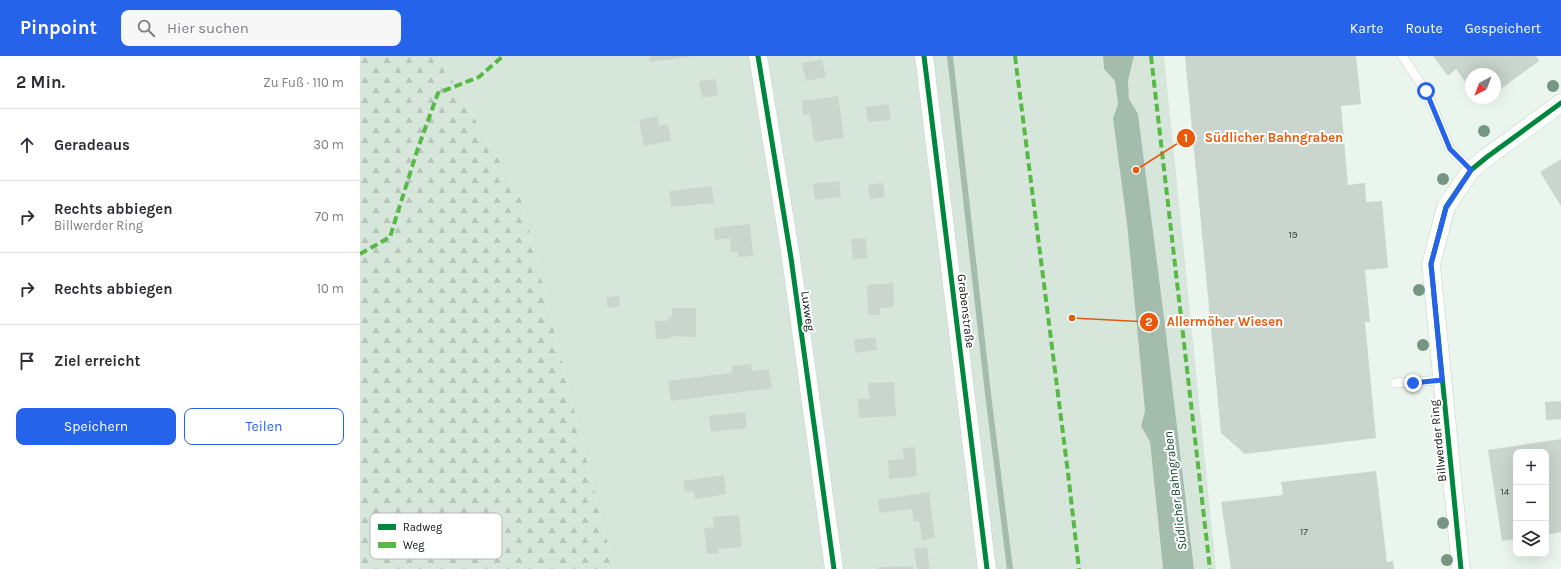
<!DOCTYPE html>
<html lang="de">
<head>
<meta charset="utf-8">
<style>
	:root { --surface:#fff; --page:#f7f7f7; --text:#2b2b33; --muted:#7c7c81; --line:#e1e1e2; --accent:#2563eb }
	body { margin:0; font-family:Karla,sans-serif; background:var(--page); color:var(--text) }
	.controls { position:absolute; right:12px; bottom:12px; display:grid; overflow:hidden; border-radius:8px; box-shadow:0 4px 16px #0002 }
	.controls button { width:36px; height:36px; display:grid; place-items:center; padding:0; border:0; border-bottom:1px solid var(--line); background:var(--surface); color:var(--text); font:20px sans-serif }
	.compass { position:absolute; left:1105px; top:12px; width:36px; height:36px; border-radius:50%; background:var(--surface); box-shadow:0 4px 16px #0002; rotate:222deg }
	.stop { position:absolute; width:12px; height:12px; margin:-9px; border:3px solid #2563eb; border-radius:50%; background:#fff }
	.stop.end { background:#2563eb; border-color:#fff; box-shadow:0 1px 4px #0008 }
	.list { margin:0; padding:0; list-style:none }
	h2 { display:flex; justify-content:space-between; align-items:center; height:52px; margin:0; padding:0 16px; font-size:17px }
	h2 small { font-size:13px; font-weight:400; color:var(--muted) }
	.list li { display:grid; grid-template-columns:26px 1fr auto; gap:12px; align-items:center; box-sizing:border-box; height:72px; padding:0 16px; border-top:1px solid var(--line) }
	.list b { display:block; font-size:15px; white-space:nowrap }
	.list p { margin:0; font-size:13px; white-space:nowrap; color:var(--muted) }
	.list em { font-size:13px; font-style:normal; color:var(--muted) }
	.actions { display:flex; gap:8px; padding:12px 16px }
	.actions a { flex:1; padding:9px 0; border:1px solid var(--accent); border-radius:8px; text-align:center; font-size:14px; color:var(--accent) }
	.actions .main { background:var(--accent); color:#fff }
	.icon { flex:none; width:22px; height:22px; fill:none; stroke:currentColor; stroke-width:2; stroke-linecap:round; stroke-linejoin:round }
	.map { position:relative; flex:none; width:1201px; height:513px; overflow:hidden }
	header { display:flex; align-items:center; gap:24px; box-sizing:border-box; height:56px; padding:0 20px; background:var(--accent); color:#fff }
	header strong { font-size:19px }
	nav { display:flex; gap:22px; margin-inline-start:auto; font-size:14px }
	.search { width:280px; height:36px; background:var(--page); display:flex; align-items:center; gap:10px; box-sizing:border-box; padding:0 14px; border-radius:8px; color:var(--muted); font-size:15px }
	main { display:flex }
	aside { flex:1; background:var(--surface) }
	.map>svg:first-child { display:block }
</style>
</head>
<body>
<header>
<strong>Pinpoint</strong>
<div class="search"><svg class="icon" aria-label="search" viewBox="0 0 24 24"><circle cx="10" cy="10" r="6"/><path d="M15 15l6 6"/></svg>Hier suchen</div>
<nav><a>Karte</a><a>Route</a><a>Gespeichert</a></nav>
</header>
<main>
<aside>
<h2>2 Min.<small>Zu Fuß · 110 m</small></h2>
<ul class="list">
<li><svg class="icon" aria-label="ahead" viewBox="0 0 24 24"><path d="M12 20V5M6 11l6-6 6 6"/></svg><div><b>Geradeaus</b></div><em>30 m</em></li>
<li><svg class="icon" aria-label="right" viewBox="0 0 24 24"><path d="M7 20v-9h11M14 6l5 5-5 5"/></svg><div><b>Rechts abbiegen</b><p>Billwerder Ring</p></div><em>70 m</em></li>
<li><svg class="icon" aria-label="right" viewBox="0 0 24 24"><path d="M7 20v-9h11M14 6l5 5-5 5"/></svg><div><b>Rechts abbiegen</b></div><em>10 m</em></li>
<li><svg class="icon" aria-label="arrive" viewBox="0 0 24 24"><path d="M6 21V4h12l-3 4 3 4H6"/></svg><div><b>Ziel erreicht</b></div></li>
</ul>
<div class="actions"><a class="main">Speichern</a><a>Teilen</a></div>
</aside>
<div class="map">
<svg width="1201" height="513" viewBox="0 0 1201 513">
	<defs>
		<pattern id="forest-firs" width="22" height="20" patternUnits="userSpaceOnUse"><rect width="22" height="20" fill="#d7e6db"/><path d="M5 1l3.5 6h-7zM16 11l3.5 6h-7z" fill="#b7c4bb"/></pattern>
	</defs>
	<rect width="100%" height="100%" fill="#eaf5ed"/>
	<g fill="#d7e6db">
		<polygon points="78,0 743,0 744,13 755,24 758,48 753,62 767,168 785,355 781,370 790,386 803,513 254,513 161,142"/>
		<polygon points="774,0 804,0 856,513 834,513 803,253 778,58 769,43 768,25"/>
	</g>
	<polygon fill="url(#forest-firs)" points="0,0 78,0 161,142 254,513 0,513"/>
	<polygon fill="#a4bcac" points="743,0 774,0 768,25 769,43 778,58 803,253 834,513 803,513 790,386 781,370 785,355 767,168 753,62 758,48 755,25 744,13"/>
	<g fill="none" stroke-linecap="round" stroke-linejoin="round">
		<polyline stroke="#a4bcac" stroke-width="6" points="590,0 628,338 650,513"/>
	</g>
	<g fill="#cad5ce">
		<polygon points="290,0 330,0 330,1 290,6"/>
		<polygon points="825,0 996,0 1001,48 981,50 988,129 1005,127 1006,146 1022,145 1028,212 1005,214 1010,266 1005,266 1016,382 885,398 861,377"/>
		<polygon points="1073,0 1176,0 1179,5 1135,37 1135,18 1111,18 1111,34 1096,13 1088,20"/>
		<polygon points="462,3 466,21 446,25 442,7"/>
		<polygon points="356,23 358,39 342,42 339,25"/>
		<polygon points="478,40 484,82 454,86 450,58 443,59 442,45"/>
		<polygon points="1117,42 1128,42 1121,47"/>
		<polygon points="528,48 531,64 508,66 506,51"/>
		<polygon points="297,60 299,70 308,68 311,85 284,90 279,64"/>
		<polygon points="1201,103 1201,150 1180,116"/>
		<polygon points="479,125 481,141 455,144 453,128"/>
		<polygon points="523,127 525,141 510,143 508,129"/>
		<polygon points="352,130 354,147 311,151 309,135"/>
		<polygon points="390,168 393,200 378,201 378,196 371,196 370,182 355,184 354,172"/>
		<polygon points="506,182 507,202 493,203 491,183"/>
		<polygon points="533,227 534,251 520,252 520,259 508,259 507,229"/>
		<polygon points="259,240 260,250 248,252 246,241"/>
		<polygon points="312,252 336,252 336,281 314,280 307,283 296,283 295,265 306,265 312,259"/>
		<polygon points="516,281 517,294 496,297 494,284"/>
		<polygon points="391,308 392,315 409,313 412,332 311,345 308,325 371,317 373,310"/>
		<polygon points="534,326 536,360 499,362 498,343 509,343 508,327"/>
		<polygon points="1201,345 1201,363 1186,364 1185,346"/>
		<polygon points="385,356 387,372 351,376 349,360"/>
		<polygon points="1201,383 1201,476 1186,479 1186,396 1156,396 1156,483 1142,485 1128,394"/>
		<polygon points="555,391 557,420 529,423 528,404 544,403 543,392"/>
		<polygon points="1016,415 1027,506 1033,505 1034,513 871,513 861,446 923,439 921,426"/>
		<polygon points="364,419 366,438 335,443 334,435 325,436 323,425"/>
		<polygon points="569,436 575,482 562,484 559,465 554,466 552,453 520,457 518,444"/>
		<polygon points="379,459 382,491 358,493 358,497 347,498 344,472 354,471 353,461"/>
		<polygon points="567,491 570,513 557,513 554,493"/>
		<polygon points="553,510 553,513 518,513 518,511"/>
	</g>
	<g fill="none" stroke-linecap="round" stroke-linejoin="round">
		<g stroke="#c7d0ca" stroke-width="10">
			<g id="lane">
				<polyline points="1042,0 1066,35 1090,93 1111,114"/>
				<polyline points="1035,327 1082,324"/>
			</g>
		</g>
		<g stroke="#c7d0ca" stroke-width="19">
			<g id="street">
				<polyline points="398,0 431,202 474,513"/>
				<polyline points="564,0 627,513"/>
				<polyline points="1101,513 1071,208 1086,151 1111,114 1127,101 1201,47"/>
			</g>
		</g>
		<use href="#lane" stroke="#fcfefc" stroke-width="9"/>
		<use href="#street" stroke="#fcfefc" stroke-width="18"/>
		<g stroke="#58b947" stroke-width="4" stroke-dasharray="8 4" stroke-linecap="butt">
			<polyline points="655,0 708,417 719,513"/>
			<polyline points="791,0 850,513"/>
			<polyline points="0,198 30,181 58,92 78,37 119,21 143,0"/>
		</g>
		<g stroke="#fff" stroke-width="8">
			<g id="cycleway">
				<polyline points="398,0 431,202 474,513"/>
				<polyline points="564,0 627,513"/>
				<polyline points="1101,513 1071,208 1086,151 1111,114 1127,101 1201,47"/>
			</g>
		</g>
		<use href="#cycleway" stroke="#00873e" stroke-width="5"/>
	</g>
	<g fill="#749683">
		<circle cx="1193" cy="30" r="6"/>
		<circle cx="1124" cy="75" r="6"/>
		<circle cx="1083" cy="123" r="6"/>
		<circle cx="1059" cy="234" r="6"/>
		<circle cx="1063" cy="289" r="6"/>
		<circle cx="1083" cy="467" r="6"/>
		<circle cx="1087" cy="504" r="6"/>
	</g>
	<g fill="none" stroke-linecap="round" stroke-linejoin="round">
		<polyline stroke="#2563eb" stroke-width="5" points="1053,327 1082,324 1071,208 1086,152 1111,114 1090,93 1066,35"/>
	</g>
	<g text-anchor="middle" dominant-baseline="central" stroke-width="4" stroke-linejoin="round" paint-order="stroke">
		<g font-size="10" fill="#38403c">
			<text x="933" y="179">19</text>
			<text x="1145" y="436">14</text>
			<text x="944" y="476">17</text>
		</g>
		<g font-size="12" fill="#080f0b" stroke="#fff">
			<text transform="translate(448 255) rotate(82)">Luxweg</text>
			<text transform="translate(606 255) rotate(83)">Grabenstraße</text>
			<text transform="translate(1078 385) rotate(-96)">Billwerder Ring</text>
		</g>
		<g font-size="13" font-style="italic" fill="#11472b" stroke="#fff">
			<text transform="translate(815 435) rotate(-97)">Südlicher Bahngraben</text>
		</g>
	</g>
	<rect x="10" y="457" width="132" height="46" rx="6" fill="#fff" stroke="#b5b7b6" stroke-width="1"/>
	<rect x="18" y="468" width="18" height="6" fill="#00873e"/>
	<rect x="18" y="486" width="18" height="6" fill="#58b947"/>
	<g font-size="11" fill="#080f0b">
		<text x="43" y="475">Radweg</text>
		<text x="43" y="493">Weg</text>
	</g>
	<path fill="none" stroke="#e8590c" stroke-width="1.5" d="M776 114L826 82M712 262L789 266"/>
	<g fill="#e8590c" stroke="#fff" stroke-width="1.5">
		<circle cx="776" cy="114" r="4"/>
		<circle cx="712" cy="262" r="4"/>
		<circle cx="826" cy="82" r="10"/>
		<circle cx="789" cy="266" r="10"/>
	</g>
	<g font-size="12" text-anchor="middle" font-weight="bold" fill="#fff">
		<text x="826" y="86">1</text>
		<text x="789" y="270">2</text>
	</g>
	<g font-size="13" text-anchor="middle" font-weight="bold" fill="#e8590c" stroke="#fff" stroke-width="4" stroke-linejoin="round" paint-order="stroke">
		<text x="914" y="86">Südlicher Bahngraben</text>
		<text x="865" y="270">Allermöher Wiesen</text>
	</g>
</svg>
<div class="controls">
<button>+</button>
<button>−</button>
<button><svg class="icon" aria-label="layers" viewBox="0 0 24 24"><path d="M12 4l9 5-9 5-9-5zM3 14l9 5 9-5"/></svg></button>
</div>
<svg class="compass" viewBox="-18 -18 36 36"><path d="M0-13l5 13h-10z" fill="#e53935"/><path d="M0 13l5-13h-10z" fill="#7c7c81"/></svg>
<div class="stop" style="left:1066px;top:35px"></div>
<div class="stop end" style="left:1053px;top:327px"></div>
</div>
</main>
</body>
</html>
